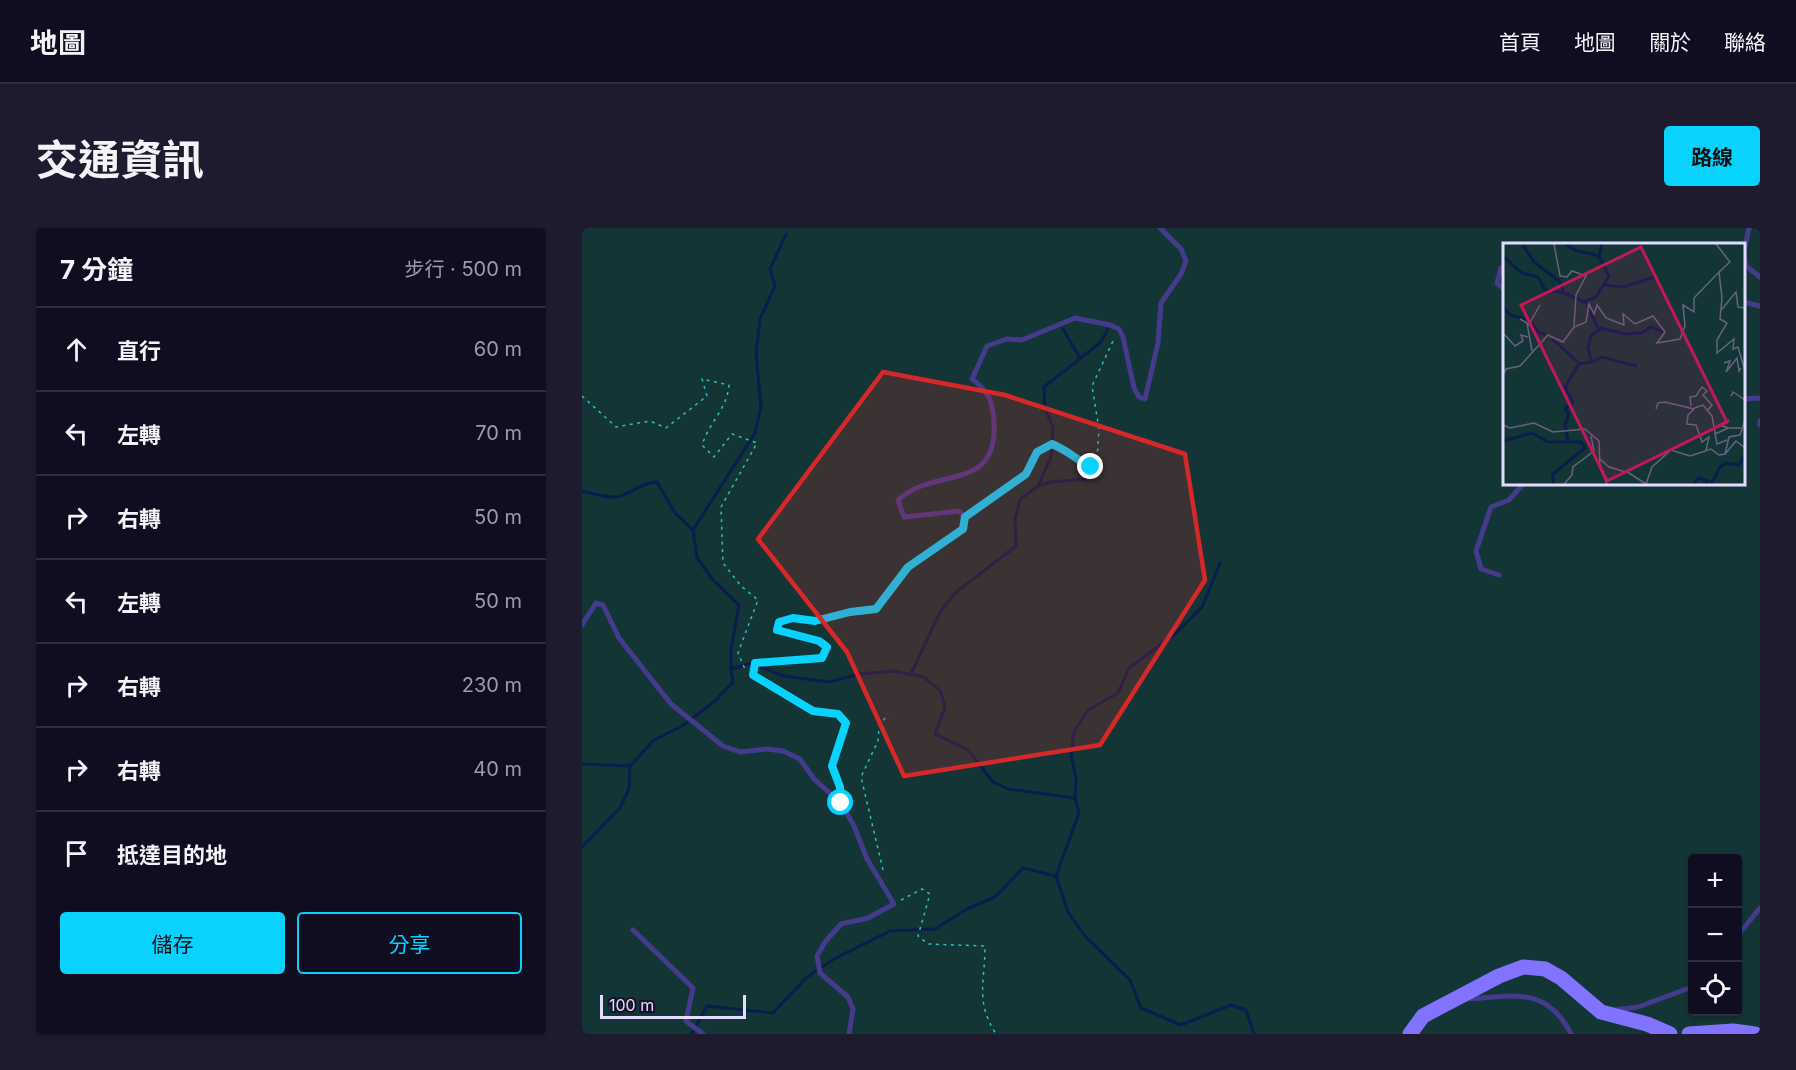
<!DOCTYPE html>
<html lang="zh-TW">
<head>
<meta charset="utf-8">
<style>
	:root { --surface:#110d21; --page:#1e1b2e; --text:#f1f3f6; --muted:#9c9ca5; --line:#302d3f; --accent:#08d3ff }
	body { margin:0; font-family:Inter,"Noto Sans TC",sans-serif; background:var(--page); color:var(--text) }
	.controls { position:absolute; right:18px; bottom:18px; display:grid; overflow:hidden; border-radius:6px; box-shadow:0 2px 4px #0004 }
	.controls button { width:54px; height:54px; display:grid; place-items:center; padding:0; border:0; border-bottom:2px solid var(--line); background:var(--surface); color:var(--text); font:30px sans-serif }
	.scale { position:absolute; left:18px; bottom:15px; width:146px; box-sizing:border-box; padding-left:6px; border:3px solid #e2dcff; border-top:0; font-size:16px; line-height:21px; white-space:nowrap; color:#e2dcff; -webkit-text-stroke:4px #17112c; paint-order:stroke }
	.stop { position:absolute; width:18px; height:18px; margin:-14px; border:4px solid #08d3ff; border-radius:50%; background:#fff }
	.stop.end { background:#08d3ff; border-color:#fff; box-shadow:0 2px 6px #0008 }
	.list { margin:0; padding:0; list-style:none }
	h2 { display:flex; justify-content:space-between; align-items:center; height:78px; margin:0; padding:0 24px; font-size:26px }
	h2 small { font-size:20px; font-weight:400; color:var(--muted) }
	.list li { display:grid; grid-template-columns:39px 1fr auto; gap:18px; align-items:center; box-sizing:border-box; height:84px; padding:0 24px; border-top:2px solid var(--line) }
	.list b { display:block; font-size:22px; white-space:nowrap }
	.list em { font-size:20px; font-style:normal; color:var(--muted) }
	.actions { display:flex; gap:12px; padding:18px 24px }
	.actions a { flex:1; padding:14px 0; border:2px solid var(--accent); border-radius:6px; text-align:center; font-size:21px; color:var(--accent) }
	.actions .main { background:var(--accent); color:#111 }
	.icon { flex:none; width:33px; height:33px; fill:none; stroke:currentColor; stroke-width:2; stroke-linecap:round; stroke-linejoin:round }
	.map { position:relative; flex:none; width:1178px; height:806px; overflow:hidden; border-radius:6px }
	header { display:flex; align-items:center; gap:36px; box-sizing:border-box; height:84px; padding:0 30px; background:var(--surface); border-bottom:2px solid var(--line) }
	header strong { font-size:28px }
	nav { display:flex; gap:33px; margin-inline-start:auto; font-size:21px }
	.intro { display:flex; align-items:center; justify-content:space-between; box-sizing:border-box; height:144px; padding:0 36px }
	h1 { margin:0; font-size:42px }
	.button { padding:15px 27px; border-radius:6px; background:var(--accent); color:#111; font-size:21px; font-weight:700 }
	main { display:flex; gap:36px; padding:0 36px }
	aside { flex:1; background:var(--surface); border-radius:6px; box-shadow:0 2px 4px #0004 }
	.map>svg:first-child { display:block }
</style>
</head>
<body>
<header>
<strong>地圖</strong>
<nav><a>首頁</a><a>地圖</a><a>關於</a><a>聯絡</a></nav>
</header>
<div class="intro"><h1>交通資訊</h1><a class="button">路線</a></div>
<main>
<aside>
<h2>7 分鐘<small>步行 · 500 m</small></h2>
<ul class="list">
<li><svg class="icon" aria-label="ahead" viewBox="0 0 24 24"><path d="M12 20V5M6 11l6-6 6 6"/></svg><div><b>直行</b></div><em>60 m</em></li>
<li><svg class="icon" aria-label="left" viewBox="0 0 24 24"><path d="M17 20v-9H6M10 6l-5 5 5 5"/></svg><div><b>左轉</b></div><em>70 m</em></li>
<li><svg class="icon" aria-label="right" viewBox="0 0 24 24"><path d="M7 20v-9h11M14 6l5 5-5 5"/></svg><div><b>右轉</b></div><em>50 m</em></li>
<li><svg class="icon" aria-label="left" viewBox="0 0 24 24"><path d="M17 20v-9H6M10 6l-5 5 5 5"/></svg><div><b>左轉</b></div><em>50 m</em></li>
<li><svg class="icon" aria-label="right" viewBox="0 0 24 24"><path d="M7 20v-9h11M14 6l5 5-5 5"/></svg><div><b>右轉</b></div><em>230 m</em></li>
<li><svg class="icon" aria-label="right" viewBox="0 0 24 24"><path d="M7 20v-9h11M14 6l5 5-5 5"/></svg><div><b>右轉</b></div><em>40 m</em></li>
<li><svg class="icon" aria-label="arrive" viewBox="0 0 24 24"><path d="M6 21V4h12l-3 4 3 4H6"/></svg><div><b>抵達目的地</b></div></li>
</ul>
<div class="actions"><a class="main">儲存</a><a>分享</a></div>
</aside>
<div class="map">
<svg width="1178" height="806" viewBox="0 0 1178 806">
	<rect width="100%" height="100%" fill="#17112c"/>
	<path fill="#133536" fill-rule="evenodd" d="M0,0h1178v806h-1178zM923,16h239v239h-239zM1110,630h46v154h-46z"/>
	<g fill="none" stroke-linecap="round" stroke-linejoin="round">
		<g stroke="#0a1d4c" stroke-width="3">
			<polyline points="481,101 498,130"/>
			<polyline points="456,258 469,254 503,251"/>
			<path d="M0,263c10,2 24,7 34,6 15,-2 25,-15 41,-15l18,31 18,17 4,28 16,22 26,25 -8,44v20l21,-6 31,13 46,6 30,-8 34,-3 31,6 17,15 4,16 -10,26 33,16 25,32 15,7 67,9 4,15 -23,63 12,36 17,24 45,44 11,28 40,17 50,-20 15,5 8,24"/>
			<polyline points="111,302 173,205 179,178 174,126 178,91 193,58 188,41 204,6"/>
			<polyline points="329,446 357,386 373,365 434,318 433,291 438,271 456,258 469,229 471,199 463,181 462,159 519,114 526,101"/>
			<polyline points="0,536 48,538 72,512 100,498 133,473 151,454 149,441"/>
			<polyline points="493,570 494,551 489,527 492,504 506,482 536,465 547,440 592,407 620,379 638,335"/>
			<polyline points="0,619 38,580 47,561 48,538"/>
			<polyline points="110,806 125,778 191,785 225,749 252,731 308,703 353,701 385,681 413,669 441,640 473,648"/>
		</g>
		<g stroke="#2ebfc1" stroke-width="1.5" stroke-dasharray="3 4.5" stroke-linecap="butt">
			<path d="M0,168l34,31 34,-6 16,7 41,-32 -5,-17 27,6c-2,24 -19,36 -27,60l12,12 18,-23 25,9 -36,64 2,56 18,23 17,14 -20,53 7,16"/>
			<path d="M389,285l55,-39 11,-23 15,-7c15,6 25,16 39,23l6,-7 2,-31 -7,-43 22,-47"/>
			<polyline points="301,642 279,549 296,513 297,498 306,486"/>
			<path d="M319,672l21,-11 8,5 -12,42 10,8 57,2c0,37 -10,55 11,88"/>
		</g>
		<g stroke="#443b8c" stroke-width="5">
			<polyline points="1162,24 1167,0"/>
			<polyline points="1162,25 1164,38 1178,49"/>
			<polyline points="923,39 919,40 915,55 923,62"/>
			<polyline points="1162,74 1178,78"/>
			<polyline points="1162,171 1178,170"/>
			<polyline points="1178,193 1178,197"/>
			<polyline points="917,347 899,341 894,323 909,279 927,272 942,255"/>
			<polyline points="0,397 14,375 21,377 37,410 89,476 141,518 158,524 185,521 201,523 218,531 232,551 259,575"/>
			<polyline points="51,702 111,760 104,793 121,806"/>
			<polyline points="1156,707 1178,680"/>
			<path d="M885,771c47,-3 80,-13 104,35"/>
			<polyline points="1032,782 1056,779 1110,759"/>
			<path d="M267,806l4,-25 -5,-12 -28,-24 -3,-17 8,-14 16,-18 27,-6 26,-14 -27,-45 -13,-33 -13,-23 -1,-16 -8,-21 14,-43 -8,-9 -25,-3 -60,-36 2,-12 67,-5 5,-11 -8,-6 -42,-11 2,-8 14,-4 22,3 35,-9 26,-3 32,-42 55,-38 2,-12 -6,-6 -55,6 -6,-17c38,-35 100,-6 96,-78 -1,-21 -6,-31 -22,-43l15,-33 20,-7 15,1 53,-22 35,7 9,4 4,8 11,51 5,9 6,2 13,-56 3,-40 20,-29 5,-13 -5,-12 -21,-21"/>
		</g>
		<g stroke="#8173ff" stroke-width="15">
			<polyline points="828,806 841,788 917,748 941,739 963,741 979,750 1019,784 1065,796 1088,806"/>
			<polyline points="1107,806 1151,803 1173,806"/>
		</g>
	</g>
	<g fill="none" stroke-linecap="round" stroke-linejoin="round">
		<path stroke="#08d3ff" stroke-width="8" d="M259,575l-1,-16 -8,-21 14,-43 -8,-9 -25,-3 -60,-36 2,-12 67,-5 5,-11 -8,-6 -42,-11 2,-8 14,-4 22,3 35,-9 26,-3 32,-42 55,-38 2,-12 61,-43 11,-22 15,-8c15,6 25,16 39,23"/>
	</g>
	<path fill="#d62828" fill-opacity="0.2" stroke="#d62828" stroke-width="4.5" stroke-linejoin="round" d="M301,144l122,23 180,59 20,126 -105,165 -196,31 -57,-124 -89,-113z"/>
	<g transform="translate(921 15)">
		<rect width="242" height="242" fill="#17112c"/>
		<path d="M0,1h241v240h-241z" fill="#133536"/>
		<path fill="none" stroke="#0a1d4c" stroke-width="3" d="M19,1l13,19 24,18 5,12 21,9M62,1l10,6 24,6M1,14l18,16 16,4 7,13 19,3M101,42l19,2 32,-10M85,61l-2,-3 10,-4 13,-21 -10,-20 3,-12M0,64l7,8 15,4M28,79l7,10 8,3M96,85l26,6 16,-1 10,-6 12,5M49,96l27,24M89,119l10,-5 35,9M65,197l-3,-15 4,-10 -4,-6 8,-7 -8,-15 14,-23 13,-2 -4,-14 3,-12 8,-6 -9,-19M0,198l29,-8 16,9h33l4,6 -32,26v10M190,241l6,-6 9,3 -2,3M208,241l9,-17 6,-4 13,2 6,-10"/>
		<path fill="none" stroke="#686280" stroke-width="1.5" d="M51,1l6,32 7,1 5,-6 14,5 -10,19 -2,31M213,1l14,18 -11,10 3,26 -2,21 7,4 -10,17v13l17,-14 -1,10 5,-2 7,24M219,66l14,-17 2,15 7,1M17,76l7,4 5,28M25,83l12,-21M0,90l12,13 8,-5 -2,-6 7,2M221,120l6,-2 -4,11 11,-14 2,13 2,-3M0,132l3,-6 14,-3 28,-31 15,7 11,-15 12,-5 3,-18 5,10 3,-9 9,13 18,7 -1,-11 12,10 18,-8 12,16 -8,11 23,-4 5,-13 -2,-21 11,7v-14l25,-26M228,153l2,-4 12,8M188,163l-1,-9 6,-1 6,-9 5,4 -4,4 9,10 -5,6M191,165l9,-3 9,11 5,28 10,-4M153,166l2,-6 7,-1 29,7 -6,6 -1,9 9,1 6,17 7,-5 -3,13M0,182l7,3 24,-5 19,9 32,-3 14,12 1,27 7,16M226,185l-10,-3 10,-5M212,191l13,-6h13M222,211l11,-13 9,7M97,216l9,8 20,6 17,11M61,241l8,-9 1,-8 21,-16 -3,-15M143,241l6,-17 19,-17 19,6 21,-7 8,6 6,-1 4,-17 11,-2 5,-15"/>
		<path fill="#c2185b" fill-opacity="0.15" stroke="#c2185b" stroke-width="3" d="M138,4l86,175 -120,59 -86,-176z"/>
		<rect width="242" height="242" fill="none" stroke="#e2dcff" stroke-width="3"/>
	</g>
</svg>
<div class="controls">
<button>+</button>
<button>−</button>
<button><svg class="icon" aria-label="locate" viewBox="0 0 24 24"><circle cx="12" cy="12" r="6"/><path d="M12 2v4M12 18v4M2 12h4M18 12h4"/></svg></button>
</div>
<div class="scale">100 m</div>
<div class="stop" style="left:259px;top:575px"></div>
<div class="stop end" style="left:509px;top:239px"></div>
</div>
</main>
</body>
</html>
